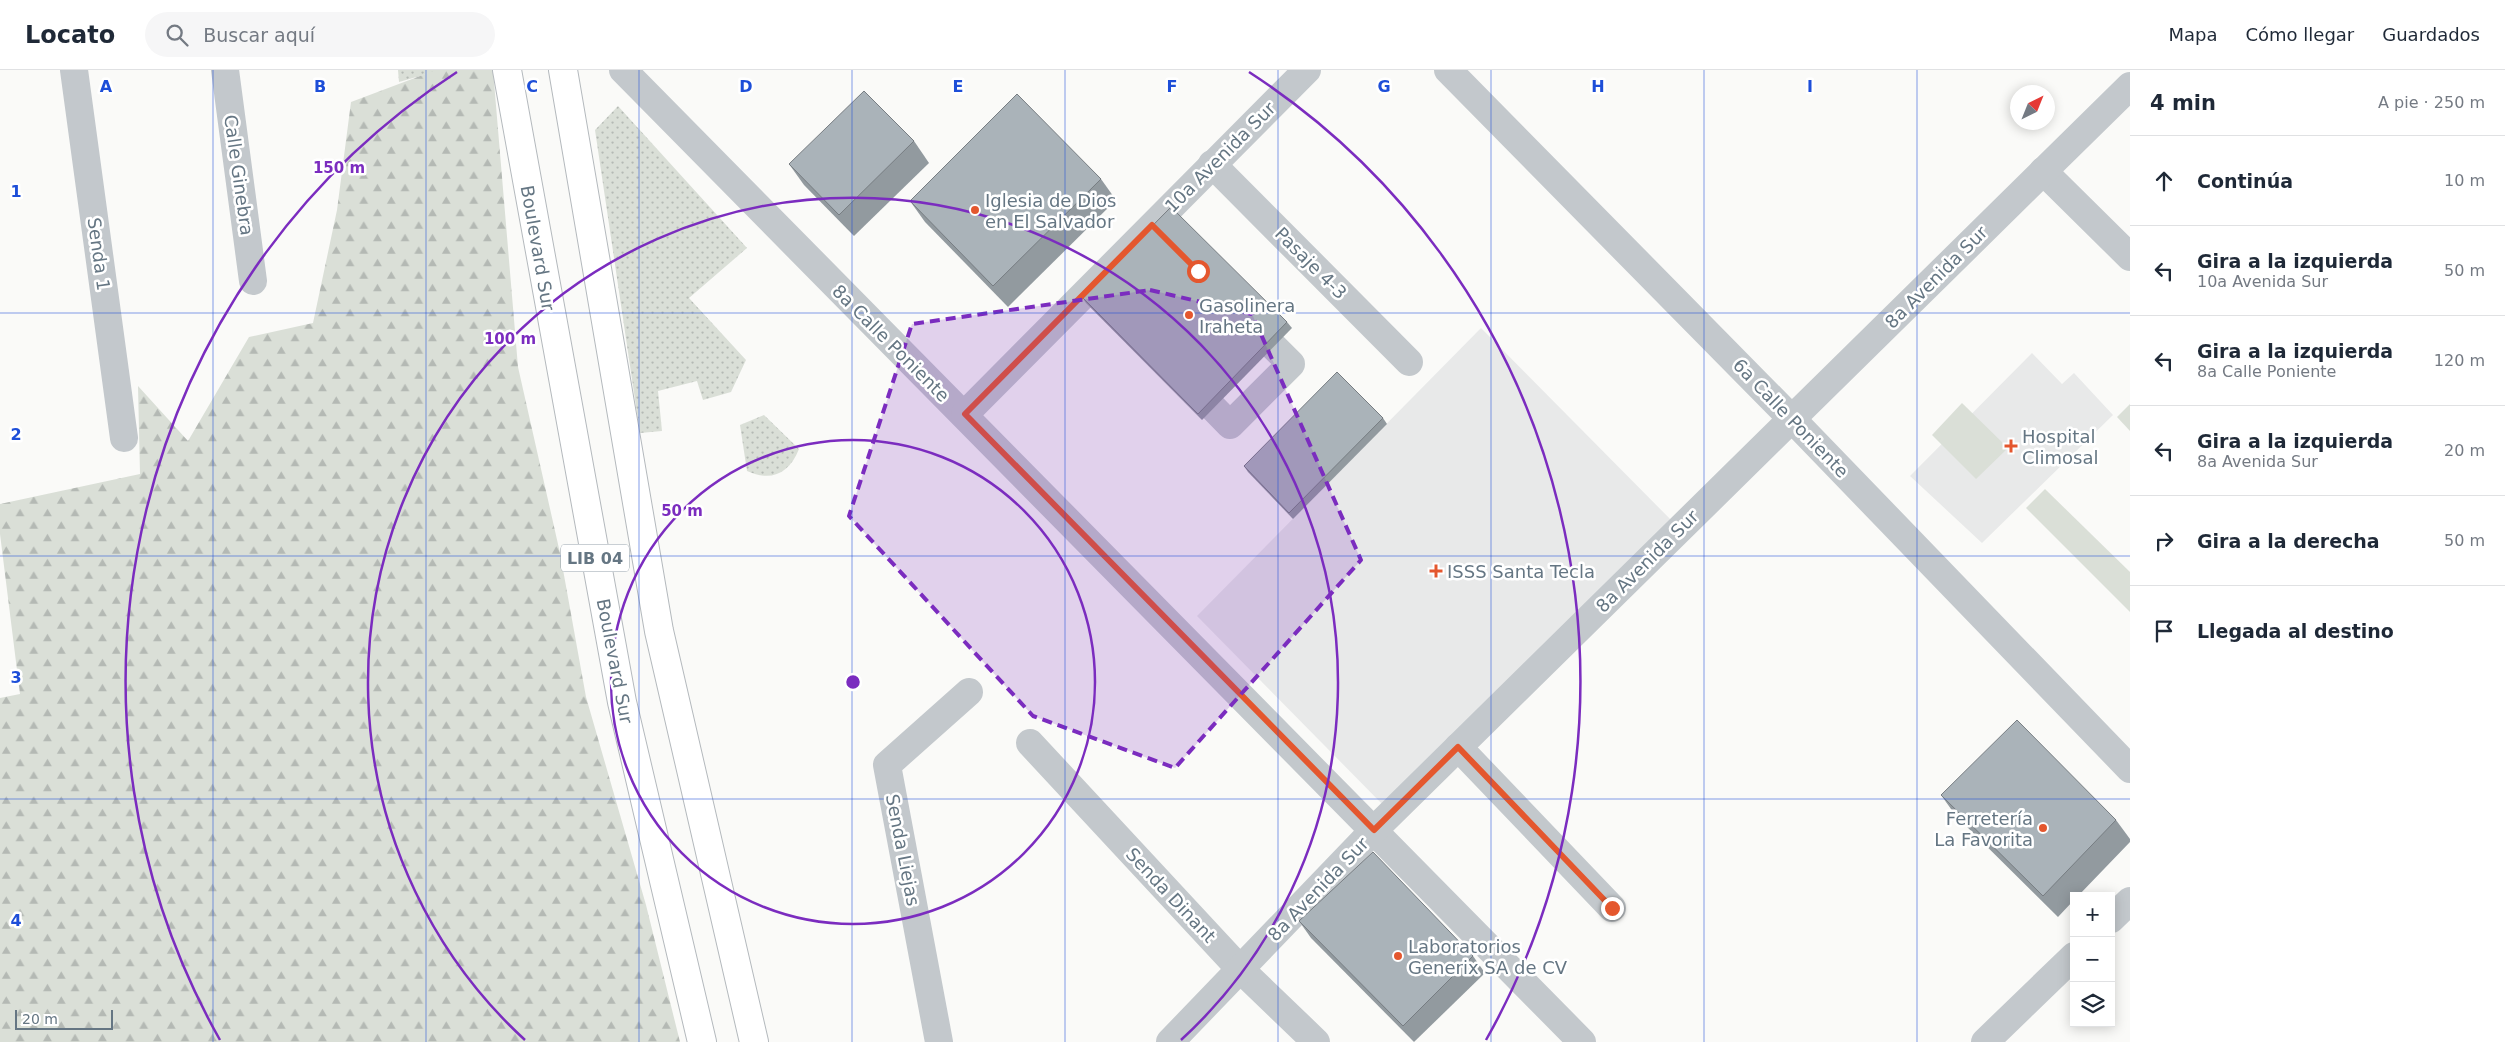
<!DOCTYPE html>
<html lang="es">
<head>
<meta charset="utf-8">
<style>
	:root { --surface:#fff; --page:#f6f6f7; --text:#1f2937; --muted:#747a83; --line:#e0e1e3 }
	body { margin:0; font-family:"DejaVu Sans",sans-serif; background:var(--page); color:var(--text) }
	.controls { position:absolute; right:15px; bottom:15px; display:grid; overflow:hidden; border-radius:0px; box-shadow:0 2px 12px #0003 }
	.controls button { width:45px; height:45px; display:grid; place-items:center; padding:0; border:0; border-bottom:1px solid var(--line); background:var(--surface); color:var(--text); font:25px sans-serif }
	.compass { position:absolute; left:2010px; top:15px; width:45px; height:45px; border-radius:50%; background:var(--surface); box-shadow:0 2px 12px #0003; rotate:43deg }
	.scale { position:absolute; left:15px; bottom:12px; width:98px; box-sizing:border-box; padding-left:5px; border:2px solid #657683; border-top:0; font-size:14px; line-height:18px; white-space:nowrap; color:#657683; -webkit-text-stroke:4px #fff; paint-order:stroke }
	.stop { position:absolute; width:15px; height:15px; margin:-11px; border:4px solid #e4572e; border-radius:50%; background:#fff }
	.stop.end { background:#e4572e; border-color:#fff; box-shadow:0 1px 5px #0008 }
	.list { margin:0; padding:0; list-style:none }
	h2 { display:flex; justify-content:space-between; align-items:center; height:65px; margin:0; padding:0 20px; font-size:21px }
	h2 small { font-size:16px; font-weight:400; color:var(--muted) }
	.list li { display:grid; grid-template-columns:32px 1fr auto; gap:15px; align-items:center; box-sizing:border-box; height:90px; padding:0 20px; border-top:1px solid var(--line) }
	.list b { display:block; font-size:19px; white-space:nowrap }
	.list p { margin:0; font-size:16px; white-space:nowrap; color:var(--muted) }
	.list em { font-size:16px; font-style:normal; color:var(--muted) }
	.icon { flex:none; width:28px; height:28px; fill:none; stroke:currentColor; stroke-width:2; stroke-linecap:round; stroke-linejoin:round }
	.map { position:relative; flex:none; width:2130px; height:972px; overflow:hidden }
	header { display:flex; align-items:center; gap:30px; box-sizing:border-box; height:70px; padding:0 25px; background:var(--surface); border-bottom:1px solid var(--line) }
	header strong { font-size:24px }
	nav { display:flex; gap:28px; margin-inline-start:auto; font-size:18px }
	.search { width:350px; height:45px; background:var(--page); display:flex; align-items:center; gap:12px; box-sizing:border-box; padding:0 18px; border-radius:28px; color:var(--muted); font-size:19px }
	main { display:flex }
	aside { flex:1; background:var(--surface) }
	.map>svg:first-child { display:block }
</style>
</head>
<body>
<header>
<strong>Locato</strong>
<div class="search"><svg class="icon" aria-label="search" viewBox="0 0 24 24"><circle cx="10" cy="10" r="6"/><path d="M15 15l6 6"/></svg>Buscar aquí</div>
<nav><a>Mapa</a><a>Cómo llegar</a><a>Guardados</a></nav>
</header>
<main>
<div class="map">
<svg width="2130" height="972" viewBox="0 0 2130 972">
	<defs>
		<pattern id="grass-dots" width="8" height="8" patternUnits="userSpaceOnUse" patternTransform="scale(1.25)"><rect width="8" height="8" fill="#dadfd7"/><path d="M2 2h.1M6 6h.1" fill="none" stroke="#b4b9b4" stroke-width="1.8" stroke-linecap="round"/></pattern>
		<pattern id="forest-firs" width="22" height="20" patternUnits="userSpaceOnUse" patternTransform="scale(1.25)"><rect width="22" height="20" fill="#dadfd7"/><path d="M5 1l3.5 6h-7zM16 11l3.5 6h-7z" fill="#b4b9b4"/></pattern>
	</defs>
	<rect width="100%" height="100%" fill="#fafaf8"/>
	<g fill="#e8e9e9">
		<polygon points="1481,258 1678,457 1386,738 1197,546"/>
		<polygon points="2032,283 2062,314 2074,303 2113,345 1982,473 1910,406"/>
	</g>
	<g fill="url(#grass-dots)">
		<polygon points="398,0 441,0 399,12"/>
		<polygon points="618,36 747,178 689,228 746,290 731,322 703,330 697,311 658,321 662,361 640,363 595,60"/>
		<path d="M764,345l35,34c-10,25 -28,33 -52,22l-7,-46z"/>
	</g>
	<polygon fill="url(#forest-firs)" points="436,0 493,0 518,297 560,483 586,627 646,835 680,972 0,972 0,628 20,624 0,464 0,434 140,404 138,316 188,371 249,267 313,253 337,140 351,32"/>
	<g fill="#dadfd7">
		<polygon points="1962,333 2008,378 1976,409 1932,365"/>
		<polygon points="2130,334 2130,361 2117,347"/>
		<polygon points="2045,419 2130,502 2130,542 2026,438"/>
	</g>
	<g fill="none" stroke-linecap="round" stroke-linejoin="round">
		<g stroke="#b4b9bd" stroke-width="30">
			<g id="highway">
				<polyline points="507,0 622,632 702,972"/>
				<polyline points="563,0 659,561 754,972"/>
			</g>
		</g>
		<g stroke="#c3c8cc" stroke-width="28">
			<polyline points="74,0 124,368"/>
			<polyline points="225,0 253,211"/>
			<polyline points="623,0 1582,972"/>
			<polyline points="1448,0 1792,349 2130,699"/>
			<polyline points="1212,94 1409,292"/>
			<polyline points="2043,101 2130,187"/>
			<polyline points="1187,311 1230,355 1291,294 1248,251"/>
			<polyline points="965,344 1307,0"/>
			<polyline points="1030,673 1240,899 1316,972"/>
			<polyline points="1458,677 1612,838"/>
			<polyline points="2111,849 2130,831"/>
			<polyline points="939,972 887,695 969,622"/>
			<polyline points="1170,972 1374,760 2130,16"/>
			<polyline points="1985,972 2074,886"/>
		</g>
		<use href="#highway" stroke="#fff" stroke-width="28"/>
	</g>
	<g fill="#929a9f">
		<polygon points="914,71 929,93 854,166 804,115 789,94"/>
		<polygon points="1101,109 1116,130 1008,237 925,152 910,131"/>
		<polygon points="1082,227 1287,252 1292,258 1202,350 1086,233"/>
		<polygon points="1383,348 1387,354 1293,449 1248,402 1244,396"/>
		<polygon points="1941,725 2116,750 2130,769 2130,772 2078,826 2074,826 2074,830 2058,847 1956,746"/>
		<polygon points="1299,851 1473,886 1485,903 1414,972 1311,868"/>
	</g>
	<g fill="#aab3b9" stroke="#777d82">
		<polygon points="864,21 914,71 839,145 789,94"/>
		<polygon points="1017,24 1101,109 993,216 910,131"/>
		<polygon points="1171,137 1287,252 1198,344 1082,227"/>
		<polygon points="1337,302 1383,348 1289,443 1244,396"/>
		<polygon points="2017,650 2116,750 2043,826 1941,725"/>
		<polygon points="1373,782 1473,886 1403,956 1299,851"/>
	</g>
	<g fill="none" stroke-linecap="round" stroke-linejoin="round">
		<polyline stroke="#e4572e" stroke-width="6" points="1198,201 1152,155 965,344 1374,760 1458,677 1612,838"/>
	</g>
	<path fill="#7b2cbf" fill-opacity="0.2" stroke="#7b2cbf" stroke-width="4" stroke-dasharray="10 6" stroke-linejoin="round" d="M1150,220l102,24 109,246 -186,208 -142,-52 -184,-200 63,-192z"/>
	<path fill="none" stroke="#1d4ed8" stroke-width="1" stroke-opacity="0.55" d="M213,0v972M426,0v972M639,0v972M852,0v972M1065,0v972M1278,0v972M1491,0v972M1704,0v972M1917,0v972M0,243h2130M0,486h2130M0,729h2130"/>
	<g fill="none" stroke="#7b2cbf" stroke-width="2.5">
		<circle cx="853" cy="612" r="242"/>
		<path d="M525 970A485 485 0 1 1 1181 970"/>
		<path d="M220 970A727 727 0 0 1 457 2M1249 2A727 727 0 0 1 1486 970"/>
	</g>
	<g fill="#e4572e" stroke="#fff" stroke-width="2">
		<circle cx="975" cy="140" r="5"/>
		<circle cx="1189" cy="245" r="5"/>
		<path d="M2008.5 368.5h5v5h5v5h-5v5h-5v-5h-5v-5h5z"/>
		<path d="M1433.5 493.5h5v5h5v5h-5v5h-5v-5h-5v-5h5z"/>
		<circle cx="2043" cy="758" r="5"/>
		<circle cx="1398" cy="886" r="5"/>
	</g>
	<g text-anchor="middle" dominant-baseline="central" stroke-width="5" stroke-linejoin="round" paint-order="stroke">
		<rect fill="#fff" stroke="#939fa8" stroke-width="1" x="561" y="474.5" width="68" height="27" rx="4"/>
		<g font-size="16" font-weight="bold" fill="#657683">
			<text x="595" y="488">LIB 04</text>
		</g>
		<g font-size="18" fill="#657683" stroke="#fff">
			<text transform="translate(1220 87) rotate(-45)">10a Avenida Sur</text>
			<text transform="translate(239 105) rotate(82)">Calle Ginebra</text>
			<text transform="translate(538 178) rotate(80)">Boulevard Sur</text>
			<text transform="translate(99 184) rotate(82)">Senda 1</text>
			<text transform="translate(1311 193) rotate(45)">Pasaje 4-3</text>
			<text transform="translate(1936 207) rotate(-45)">8a Avenida Sur</text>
			<text transform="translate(891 273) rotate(45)">8a Calle Poniente</text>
			<text transform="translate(1791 348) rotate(46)">6a Calle Poniente</text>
			<text transform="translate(1647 491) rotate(-45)">8a Avenida Sur</text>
			<text transform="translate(615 591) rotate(79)">Boulevard Sur</text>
			<text transform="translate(903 780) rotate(79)">Senda Liejas</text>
			<text transform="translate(1318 819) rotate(-46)">8a Avenida Sur</text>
			<text transform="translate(1171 825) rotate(47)">Senda Dinant</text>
		</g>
		<g font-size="18" fill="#657683" stroke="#fff" text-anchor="start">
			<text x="985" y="130">Iglesia de Dios<tspan x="985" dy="21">en El Salvador</tspan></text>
			<text x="1199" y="235">Gasolinera<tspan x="1199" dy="21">Iraheta</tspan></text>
			<text x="2022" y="366">Hospital<tspan x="2022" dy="21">Climosal</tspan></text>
			<text x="1447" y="501">ISSS Santa Tecla</text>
			<text x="2033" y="748" text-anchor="end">Ferretería<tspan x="2033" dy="21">La Favorita</tspan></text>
			<text x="1408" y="876">Laboratorios<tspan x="1408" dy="21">Generix SA de CV</tspan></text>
		</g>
	</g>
	<g font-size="16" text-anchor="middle" font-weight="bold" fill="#1d4ed8" stroke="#fff" stroke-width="5" stroke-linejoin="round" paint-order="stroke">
		<text x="106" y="22">A</text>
		<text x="320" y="22">B</text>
		<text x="532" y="22">C</text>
		<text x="746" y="22">D</text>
		<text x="958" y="22">E</text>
		<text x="1172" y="22">F</text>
		<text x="1384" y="22">G</text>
		<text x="1598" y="22">H</text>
		<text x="1810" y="22">I</text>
		<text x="16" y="127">1</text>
		<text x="16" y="370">2</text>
		<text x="16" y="613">3</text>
		<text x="16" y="856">4</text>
	</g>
	<circle cx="853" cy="612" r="8" fill="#7b2cbf" stroke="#fff" stroke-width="2.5"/>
	<g font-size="15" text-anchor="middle" font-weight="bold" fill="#7b2cbf" stroke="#fff" stroke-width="5" stroke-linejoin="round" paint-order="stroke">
		<text x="339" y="103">150 m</text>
		<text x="510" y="274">100 m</text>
		<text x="682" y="446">50 m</text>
	</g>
</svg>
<div class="controls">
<button>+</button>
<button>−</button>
<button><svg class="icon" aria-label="layers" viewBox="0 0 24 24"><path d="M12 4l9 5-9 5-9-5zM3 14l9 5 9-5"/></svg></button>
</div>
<svg class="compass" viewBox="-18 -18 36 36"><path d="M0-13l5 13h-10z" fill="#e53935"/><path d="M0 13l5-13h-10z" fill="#747a83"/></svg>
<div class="scale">20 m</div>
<div class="stop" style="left:1198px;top:201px"></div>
<div class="stop end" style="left:1612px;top:838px"></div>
</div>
<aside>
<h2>4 min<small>A pie · 250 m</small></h2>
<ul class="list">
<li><svg class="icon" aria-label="ahead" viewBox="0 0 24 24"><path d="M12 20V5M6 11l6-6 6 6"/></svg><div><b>Continúa</b></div><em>10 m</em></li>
<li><svg class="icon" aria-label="left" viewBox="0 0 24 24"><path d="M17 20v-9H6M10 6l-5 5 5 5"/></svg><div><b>Gira a la izquierda</b><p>10a Avenida Sur</p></div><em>50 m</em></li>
<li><svg class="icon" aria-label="left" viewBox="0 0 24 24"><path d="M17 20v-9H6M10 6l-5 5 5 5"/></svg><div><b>Gira a la izquierda</b><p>8a Calle Poniente</p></div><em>120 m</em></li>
<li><svg class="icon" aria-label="left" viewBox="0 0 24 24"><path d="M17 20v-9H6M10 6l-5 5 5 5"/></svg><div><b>Gira a la izquierda</b><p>8a Avenida Sur</p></div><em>20 m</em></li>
<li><svg class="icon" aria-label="right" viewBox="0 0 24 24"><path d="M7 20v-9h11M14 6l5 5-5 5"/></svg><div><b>Gira a la derecha</b></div><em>50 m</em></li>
<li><svg class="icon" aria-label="arrive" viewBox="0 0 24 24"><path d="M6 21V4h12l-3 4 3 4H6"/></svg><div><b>Llegada al destino</b></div></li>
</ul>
</aside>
</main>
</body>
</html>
